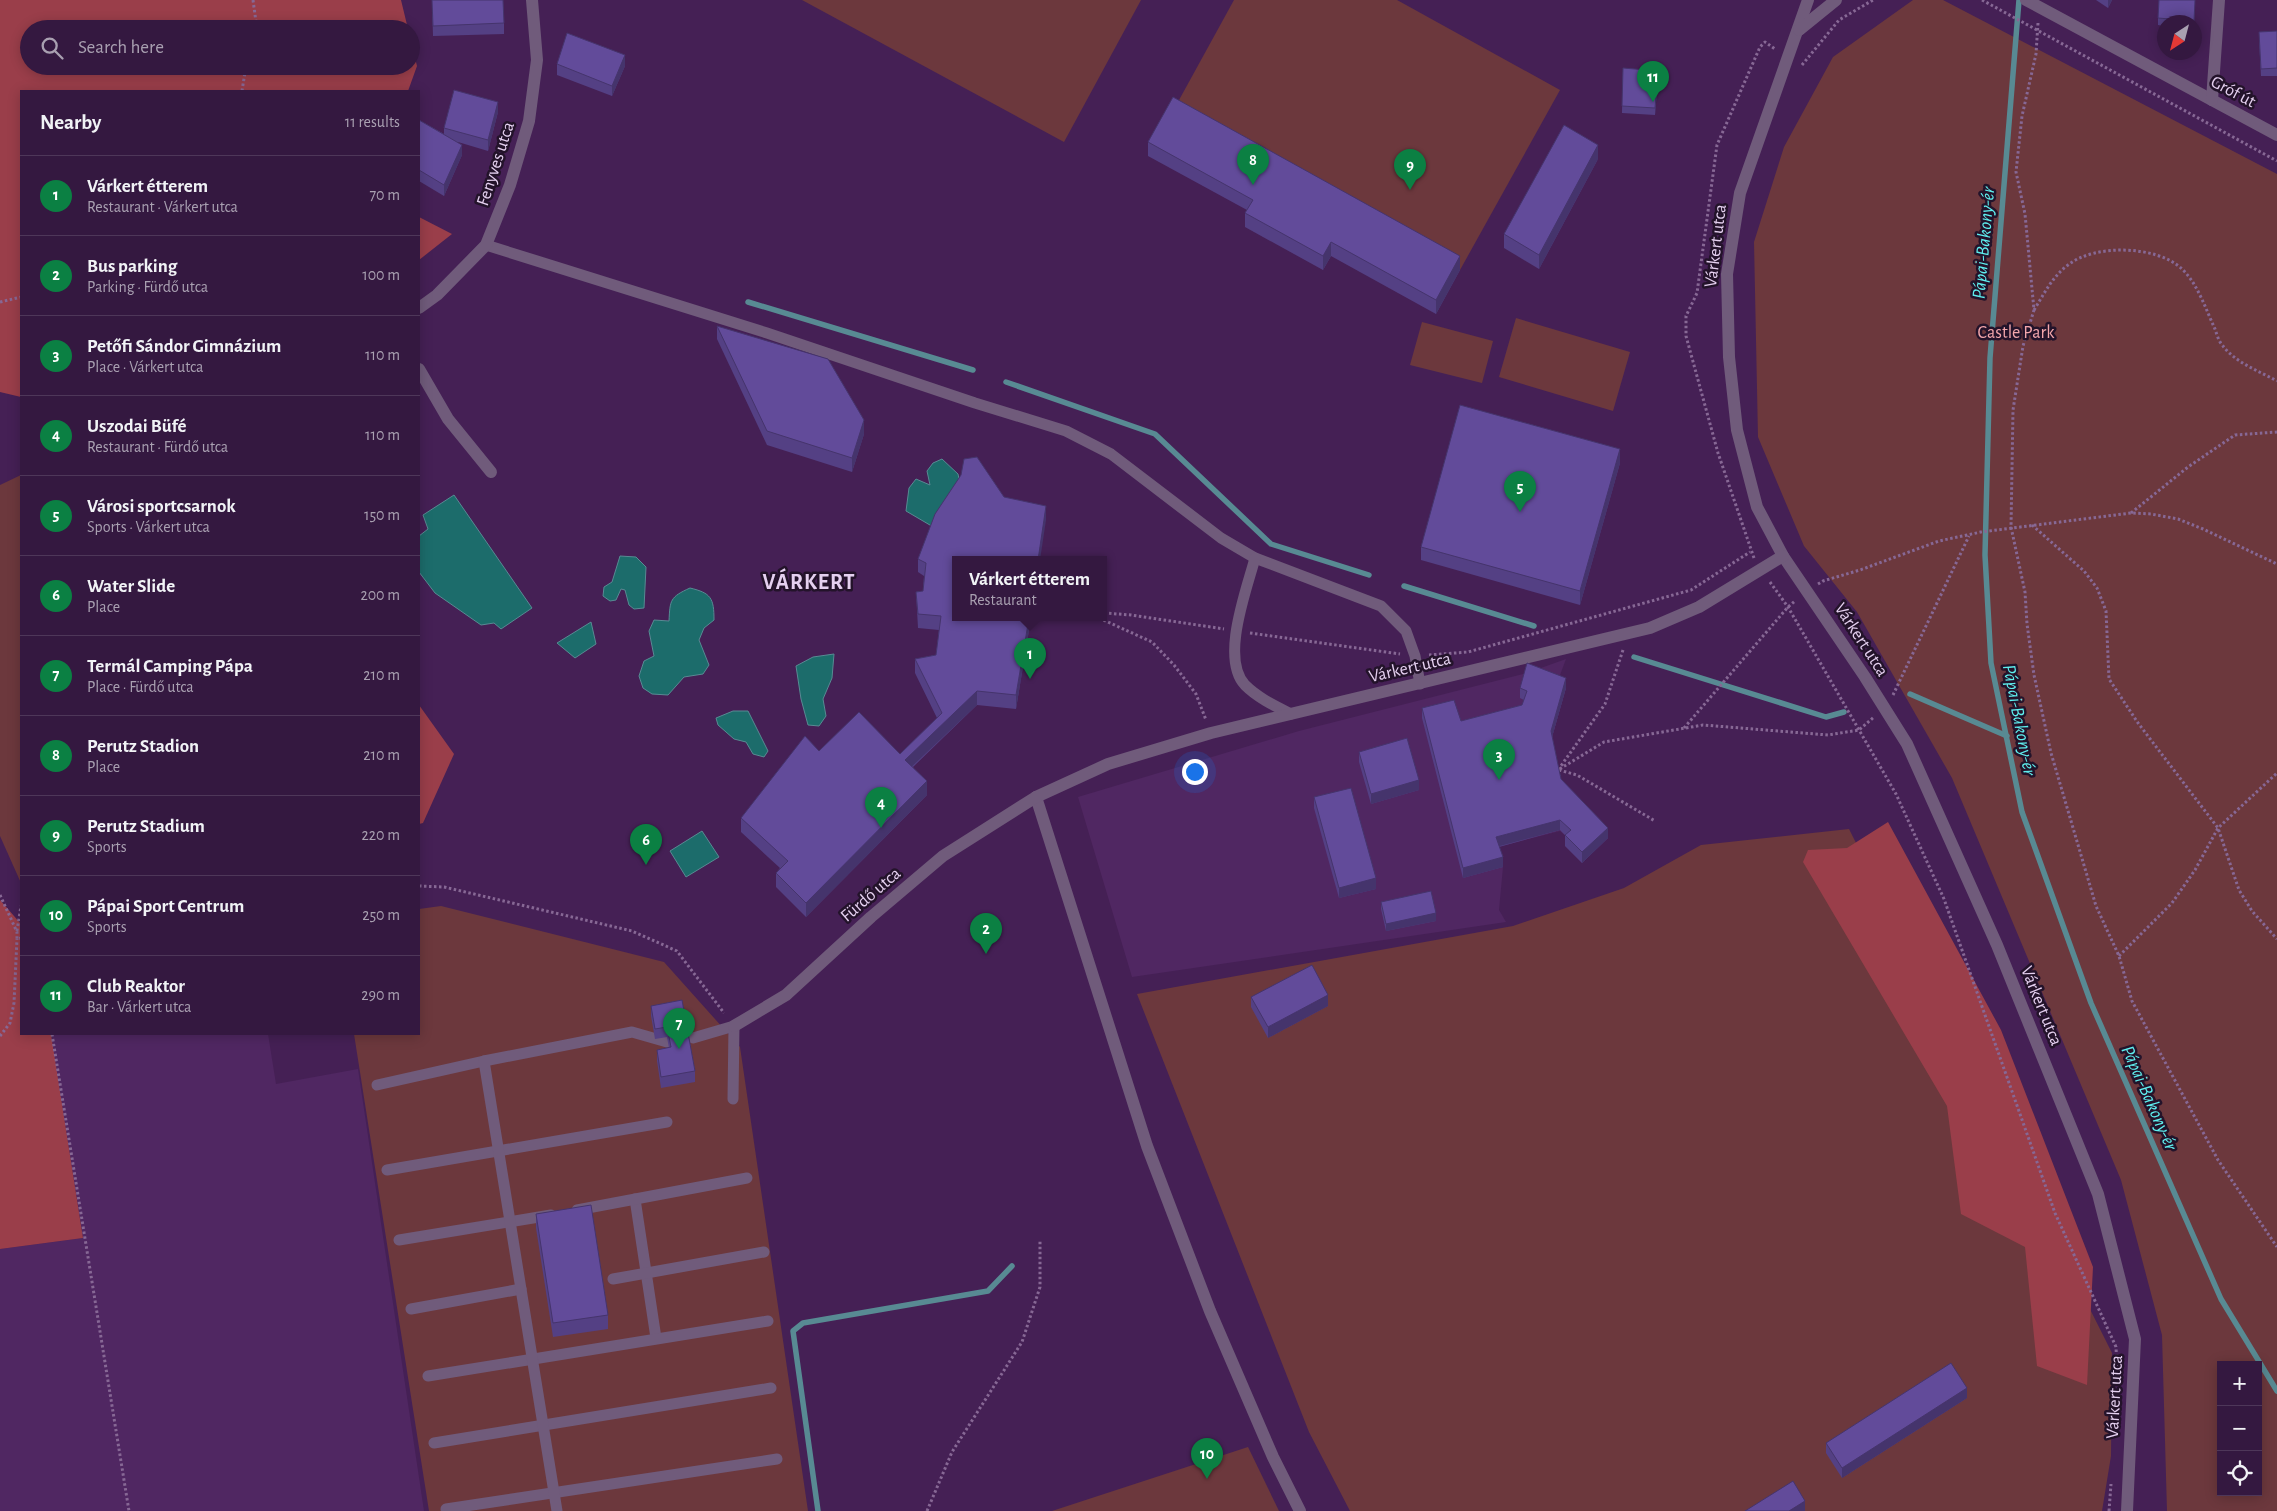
<!DOCTYPE html>
<html lang="en">
<head>
<meta charset="utf-8">
<style>
	:root { --surface:#341840; --page:#3f254b; --text:#f1f3f6; --muted:#a9a0b1; --line:#4e3759; --accent:#0b8043 }
	body { margin:0; font-family:"Alegreya Sans",sans-serif; background:var(--page); color:var(--text) }
	.controls { position:absolute; right:15px; bottom:15px; display:grid; overflow:hidden; border-radius:0px; box-shadow:0 2px 12px #0003 }
	.controls button { width:45px; height:45px; display:grid; place-items:center; padding:0; border:0; border-bottom:1px solid var(--line); background:var(--surface); color:var(--text); font:25px sans-serif }
	.compass { position:absolute; left:2157px; top:15px; width:45px; height:45px; border-radius:50%; background:var(--surface); box-shadow:0 2px 12px #0003; rotate:216deg }
	.you { position:absolute; left:1194px; top:771px; width:18px; height:18px; margin:-12px; border:4px solid #fff; border-radius:50%; background:#1a73e8; box-shadow:0 0 0 8px #1a73e833 }
	.badge { display:grid; place-items:center; width:32px; height:32px; border-radius:50%; background:var(--accent); color:#fff; font-size:16px; font-weight:700 }
	.pin { position:absolute; translate:-50% -41px; filter:drop-shadow(0 1px 2px #0008) }
	.pin::after { content:''; position:absolute; top:26px; width:18px; height:15px; background:inherit; clip-path:polygon(0 0,100% 0,50% 100%) }
	.popup { position:absolute; left:952px; top:556px; width:155px; height:65px; box-sizing:border-box; display:grid; place-content:center; border-radius:0px; background:var(--surface); filter:drop-shadow(0 1px 4px #0005); font-size:16px; white-space:nowrap; color:var(--muted) }
	.popup b { font-size:19px; color:var(--text) }
	.popup::after { content:''; position:absolute; left:50%; top:100%; margin-left:-10px; border:10px solid transparent; border-top-color:var(--surface) }
	.list { margin:0; padding:0; list-style:none }
	h2 { display:flex; justify-content:space-between; align-items:center; height:65px; margin:0; padding:0 20px; font-size:21px }
	h2 small { font-size:16px; font-weight:400; color:var(--muted) }
	.list li { display:grid; grid-template-columns:32px 1fr auto; gap:15px; align-items:center; box-sizing:border-box; height:80px; padding:0 20px; border-top:1px solid var(--line) }
	.list b { display:block; font-size:19px; white-space:nowrap }
	.list p { margin:0; font-size:16px; white-space:nowrap; color:var(--muted) }
	.list em { font-size:16px; font-style:normal; color:var(--muted) }
	.icon { flex:none; width:28px; height:28px; fill:none; stroke:currentColor; stroke-width:2; stroke-linecap:round; stroke-linejoin:round }
	.map { position:relative; flex:none; width:2277px; height:1511px; overflow:hidden }
	.search { position:absolute; background:var(--surface); box-shadow:0 2px 12px #0003; left:20px; top:20px; width:400px; height:55px; display:flex; align-items:center; gap:12px; box-sizing:border-box; padding:0 18px; border-radius:28px; color:var(--muted); font-size:19px }
	.panel { position:absolute; background:var(--surface); box-shadow:0 2px 12px #0003; left:20px; top:90px; width:400px; height:945px; border-radius:0px }
	.map>svg:first-child { display:block }
</style>
</head>
<body>
<div class="map">
<svg width="2277" height="1511" viewBox="0 0 2277 1511">
	<rect width="100%" height="100%" fill="#452055"/>
	<g fill="#502762">
		<polygon points="1566,659 1557,683 1566,688 1551,741 1561,789 1608,838 1582,863 1565,846 1570,840 1560,831 1497,847 1503,867 1499,910 1506,922 1132,977 1078,797 1299,731 1527,673"/>
		<polygon points="51,1034 268,1034 276,1084 358,1069 424,1511 0,1511 0,1249 83,1238"/>
	</g>
	<g fill="#6c383d" fill-rule="evenodd">
		<polygon points="802,0 1141,0 1064,142"/>
		<polygon points="1234,0 1397,0 1560,90 1460,270 1173,111"/>
		<path d="M1913,0h30l334,174v1337h-110l-5,-176 -41,-155 -169,-402 -95,-166 -53,-66 -46,-109 -4,-195 30,-95 49,-90zM2221,1365h37v127h-37z"/>
		<polygon points="1516,318 1630,352 1613,411 1499,377"/>
		<polygon points="1422,322 1493,341 1482,383 1410,365"/>
		<polygon points="21,475 21,883 0,836 0,485"/>
		<polygon points="1849,829 2112,1353 2111,1456 2102,1511 1350,1511 1309,1432 1137,994 1513,926 1624,888 1701,845"/>
		<polygon points="441,906 664,962 740,1047 808,1511 429,1511 354,1034 419,1034 419,909"/>
		<polygon points="1248,1447 1279,1511 1052,1511"/>
	</g>
	<g fill="#9a3e4a">
		<polygon points="0,0 401,0 408,29 29,29 29,66 411,66 411,42 417,66 408,91 21,91 21,397 0,392"/>
		<polygon points="419,217 452,234 419,260"/>
		<polygon points="419,705 454,754 423,823 419,824"/>
		<polygon points="1888,822 2001,1030 2093,1267 2087,1385 2037,1366 2025,1247 1961,1214 1947,1106 1803,862 1808,850 1847,848"/>
		<polygon points="0,900 21,924 21,1034 51,1034 83,1238 0,1249"/>
	</g>
	<g fill="#1c6c6b" stroke="#588a93">
		<polygon points="942,459 958,474 961,489 935,528 906,511 909,488 916,479 930,485 927,471 933,463"/>
		<polygon points="454,495 532,608 501,629 494,623 481,625 435,593 419,572 419,536 428,529 423,515"/>
		<polygon points="620,556 636,557 646,567 644,608 634,609 629,605 625,590 621,589 616,600 610,601 603,596 604,587 612,582"/>
		<path d="M690,588c21,5 24,10 24,32l-10,8 -5,12 10,25 -6,9 -19,3 -16,18 -16,-1 -9,-6 -4,-12 5,-15 10,-5 -5,-25 5,-11 15,1c1,-21 1,-24 21,-33z"/>
		<polygon points="591,622 596,644 575,658 557,643"/>
		<polygon points="834,654 832,678 823,699 826,716 819,726 808,725 801,699 796,666 813,657"/>
		<polygon points="733,711 748,711 768,751 764,757 753,754 746,742 734,739 718,725 716,718"/>
		<polygon points="702,831 719,857 686,877 670,851"/>
	</g>
	<g fill="none" stroke-linecap="round" stroke-linejoin="round">
		<g stroke="#588a93" stroke-width="5.5">
			<polyline points="2019,0 1990,358 1985,555 1991,663 2022,812 2091,1003 2221,1299 2277,1391"/>
			<polyline points="748,302 973,370"/>
			<polyline points="1006,382 1155,434 1271,544 1369,575"/>
			<polyline points="1404,586 1534,626"/>
			<polyline points="1634,657 1826,717 1844,712"/>
			<polyline points="1910,694 2007,736"/>
			<polyline points="818,1511 793,1331 803,1323 988,1291 1012,1266"/>
		</g>
		<g stroke="#876895" stroke-width="3" stroke-dasharray="2.5 2.5" stroke-linecap="butt">
			<polyline points="253,0 257,29"/>
			<polyline points="1982,0 2277,161"/>
			<polyline points="2038,23 2036,54 2022,116 2016,172 2025,214 2034,310 2023,346 2013,410 2011,527 2025,592 2027,624 2034,675 2051,753 2096,906 2119,956 2132,1001 2218,1160 2277,1247"/>
			<polyline points="1802,65 1839,20 1873,0"/>
			<polyline points="242,91 246,66"/>
			<polyline points="0,302 21,297"/>
			<path d="M2034,310c10,-16 18,-33 34,-45 26,-21 89,-20 114,4 16,15 24,41 33,60 2,6 4,13 8,17 13,17 36,25 54,35"/>
			<polyline points="2131,513 2188,467 2235,435 2277,432"/>
			<polyline points="2032,525 2084,571 2097,588 2106,611 2109,679 2138,723 2218,828 2239,890 2252,911 2277,939"/>
			<polyline points="1754,558 1718,453 1686,336 1686,316 1697,293 1717,145 1760,47 1765,42 1775,49"/>
			<polyline points="1770,582 1788,607 1896,794 1944,899 2055,1213 2116,1347 2117,1368"/>
			<polyline points="1818,584 1823,581 1860,570 1939,541 1981,532 2131,513 2151,514 2178,519 2203,529 2277,564"/>
			<polyline points="1104,613 1131,615 1224,629"/>
			<polyline points="1099,618 1152,642 1174,665 1196,694 1206,720"/>
			<polyline points="1250,633 1400,654"/>
			<polyline points="1623,650 1605,704 1558,770 1604,742 1703,725 1828,735 1859,730 1874,717"/>
			<polyline points="1429,655 1468,652 1691,590 1750,552"/>
			<polyline points="1893,695 1969,536"/>
			<polyline points="1684,728 1788,607 1795,601"/>
			<polyline points="1559,770 1577,775 1655,821"/>
			<polyline points="419,886 444,887 632,931 677,951 724,1013"/>
			<polyline points="0,895 17,932 17,939 21,938"/>
			<polyline points="17,931 21,906"/>
			<polyline points="2119,956 2172,903 2195,870 2218,828 2277,773"/>
			<polyline points="52,1034 129,1511"/>
			<polyline points="0,1036 10,1023 14,1003 17,939"/>
			<polyline points="927,1511 952,1452 1022,1342 1040,1287 1040,1240"/>
			<polyline points="2109,1511 2111,1484"/>
		</g>
		<g stroke="#705b7b" stroke-width="11">
			<polyline points="486,245 767,333 975,403 1066,431 1111,454 1221,538 1255,558 1381,606 1406,631 1415,656 1420,684"/>
			<path d="M1255,558c-8,31 -35,100 -10,127 13,13 30,21 46,29"/>
			<polyline points="693,1038 734,1026 733,1099"/>
			<polyline points="377,1085 484,1061"/>
			<polyline points="387,1170 667,1122"/>
			<polyline points="635,1199 656,1338"/>
			<polyline points="577,1210 747,1178"/>
			<polyline points="399,1240 551,1215"/>
			<polyline points="613,1279 764,1252"/>
			<polyline points="411,1309 521,1289"/>
			<polyline points="428,1376 768,1321"/>
			<polyline points="434,1443 771,1388"/>
			<polyline points="446,1509 777,1459"/>
			<polyline points="557,1511 484,1061 632,1032 667,1042"/>
		</g>
		<g stroke="#705b7b" stroke-width="12">
			<polyline points="1808,0 1740,193 1727,274 1729,357 1737,430 1757,507 1783,556 1865,677 1907,744 1997,945 2098,1194 2135,1339 2127,1511"/>
			<polyline points="2026,0 2277,135"/>
			<polyline points="1799,30 1836,0"/>
			<polyline points="2212,100 2219,0"/>
			<polyline points="419,308 437,295 486,245 510,185 529,121 537,60 532,0"/>
			<polyline points="419,369 448,419 491,472"/>
			<polyline points="1036,797 1147,1146 1210,1311 1273,1457 1300,1511"/>
			<polyline points="734,1026 786,995 871,917 943,856 1036,797 1108,764 1211,733 1650,628 1699,607 1783,556"/>
		</g>
	</g>
	<g fill="#544084">
		<polygon points="432,0 504,23 504,34 433,36"/>
		<polygon points="2096,0 2112,0 2108,8"/>
		<polygon points="2195,0 2194,22 2164,22 2164,26 2158,25 2158,18"/>
		<polygon points="2277,31 2277,76 2261,76 2259,39"/>
		<polygon points="557,64 625,66 612,96 557,75"/>
		<polygon points="1623,68 1658,78 1655,115 1622,113"/>
		<polygon points="498,112 488,151 458,142 462,155 444,196 419,181 419,120 444,134 444,128"/>
		<polygon points="1148,142 1460,270 1436,314 1331,256 1323,270 1245,227 1245,213 1247,210 1148,156"/>
		<polygon points="1598,159 1539,269 1504,248 1504,234"/>
		<polygon points="717,326 864,434 852,472 767,445 717,339"/>
		<polygon points="1620,463 1580,605 1421,560 1421,547"/>
		<polygon points="961,475 1004,497 1046,520 956,618 1031,618 1016,709 977,705 913,767 927,795 806,917 776,887 776,873 780,868 741,832 741,818 819,751 900,754 937,718 915,673 915,659 936,655 939,630 918,628 916,592 923,591 924,576 918,572 918,559"/>
		<polygon points="1520,688 1566,688 1552,737 1561,779 1608,838 1582,863 1565,846 1565,835 1560,830 1499,847 1503,867 1463,878 1422,718 1422,708 1461,721 1522,705 1524,700 1520,698"/>
		<polygon points="1359,752 1419,790 1371,804 1359,762"/>
		<polygon points="1314,797 1376,889 1339,898 1314,808"/>
		<polygon points="1381,902 1436,921 1386,931 1381,909"/>
		<polygon points="1251,997 1328,1006 1268,1038 1251,1007"/>
		<polygon points="682,1000 695,1071 695,1082 661,1088 657,1061 657,1050 669,1048 667,1037 655,1039 651,1016 651,1006"/>
		<polygon points="536,1214 608,1315 608,1329 553,1337 536,1228"/>
		<polygon points="1967,1398 1842,1478 1826,1453 1826,1443"/>
	</g>
	<g fill="#45346c">
		<polygon points="2108,0 2112,0 2108,8"/>
		<polygon points="625,55 625,66 612,96 612,86"/>
		<polygon points="1658,71 1658,78 1655,115 1655,108"/>
		<polygon points="498,102 498,112 488,151 488,140"/>
		<polygon points="462,145 462,155 444,196 444,185"/>
		<polygon points="1598,145 1598,159 1539,269 1539,255"/>
		<polygon points="1331,242 1331,256 1323,270 1323,256"/>
		<polygon points="1460,256 1460,270 1436,314 1436,300"/>
		<polygon points="864,420 864,434 852,472 852,458"/>
		<polygon points="1620,449 1620,463 1580,605 1580,591"/>
		<polygon points="1046,506 1046,520 1040,560 1038,560"/>
		<polygon points="1029,618 1031,618 1016,709 1016,695"/>
		<polygon points="1566,678 1566,688 1551,741 1551,731"/>
		<polygon points="977,691 977,705 905,773 905,760"/>
		<polygon points="1419,780 1419,790 1371,804 1371,794"/>
		<polygon points="927,781 927,795 806,917 806,903"/>
		<polygon points="1560,820 1560,830 1496,847 1496,837"/>
		<polygon points="1608,828 1608,838 1582,863 1582,852"/>
		<polygon points="1503,857 1503,867 1463,878 1463,868"/>
		<polygon points="1376,878 1376,889 1339,898 1339,888"/>
		<polygon points="1436,913 1436,921 1386,931 1386,924"/>
		<polygon points="1328,995 1328,1006 1268,1038 1268,1027"/>
		<polygon points="1967,1388 1967,1398 1842,1478 1842,1468"/>
		<polygon points="1805,1501 1805,1511 1789,1511"/>
	</g>
	<g fill="#624b9a" stroke="#45346c">
		<polygon points="432,0 503,0 504,23 433,26"/>
		<polygon points="2159,0 2195,0 2194,21 2158,18"/>
		<polygon points="2277,31 2277,68 2261,69 2259,32"/>
		<polygon points="567,33 625,55 612,86 557,64"/>
		<polygon points="1623,68 1658,71 1655,108 1622,106"/>
		<polygon points="454,90 498,102 488,140 444,128"/>
		<polygon points="1173,97 1460,256 1436,300 1331,242 1323,256 1245,213 1253,200 1148,142"/>
		<polygon points="419,120 462,145 444,185 419,170"/>
		<polygon points="1564,125 1598,145 1539,255 1504,234"/>
		<polygon points="717,326 828,359 864,420 852,458 767,431"/>
		<polygon points="1460,405 1620,449 1580,591 1421,547"/>
		<polygon points="977,457 1004,497 1046,506 1038,560 956,560 956,618 1029,618 1016,695 977,691 905,760 927,781 806,903 776,873 788,861 741,818 805,736 819,751 859,712 900,754 942,713 915,659 936,655 941,616 918,614 916,592 923,591 926,563 918,559 935,514 961,475 964,459"/>
		<polygon points="1527,663 1566,678 1551,731 1561,779 1608,828 1582,852 1565,835 1571,830 1560,820 1496,837 1503,857 1463,868 1422,708 1454,700 1461,721 1522,705 1527,691 1520,688"/>
		<polygon points="1407,738 1419,780 1371,794 1359,752"/>
		<polygon points="1351,788 1376,878 1339,888 1314,797"/>
		<polygon points="1431,891 1436,913 1386,924 1381,902"/>
		<polygon points="1312,965 1328,995 1268,1027 1251,997"/>
		<polygon points="682,1000 695,1071 661,1077 657,1050 671,1047 667,1027 655,1029 651,1006"/>
		<polygon points="591,1205 608,1315 553,1323 536,1214"/>
		<polygon points="1951,1363 1967,1388 1842,1468 1826,1443"/>
		<polygon points="1793,1481 1805,1501 1789,1511 1745,1511"/>
	</g>
	<g text-anchor="middle" dominant-baseline="central" stroke-width="5" stroke-linejoin="round" paint-order="stroke">
		<g font-size="18" fill="#e5d0f0" stroke="#23132a">
			<text transform="translate(2233 92) rotate(28)">Gróf út</text>
			<text transform="translate(496 164) rotate(-72)">Fenyves utca</text>
			<text transform="translate(1716 246) rotate(-83)">Várkert utca</text>
			<text transform="translate(1861 640) rotate(57)">Várkert utca</text>
			<text transform="translate(1410 668) rotate(-13)">Várkert utca</text>
			<text transform="translate(871 895) rotate(-41)">Fürdő utca</text>
			<text transform="translate(2041 1006) rotate(68)">Várkert utca</text>
			<text transform="translate(2115 1397) rotate(-87)">Várkert utca</text>
		</g>
		<g font-size="18" fill="#f4a7ac" stroke="#23132a">
			<text x="2016" y="333">Castle Park</text>
		</g>
		<g font-size="19" font-style="italic" fill="#5fefef" stroke="#23132a">
			<text transform="translate(1984 243) rotate(-85)">Pápai-Bakony-ér</text>
			<text transform="translate(2019 720) rotate(79)">Pápai-Bakony-ér</text>
			<text transform="translate(2149 1098) rotate(66)">Pápai-Bakony-ér</text>
		</g>
		<g font-size="22" font-weight="bold" letter-spacing="1" fill="#e5d0f0" stroke="#23132a">
			<text x="809" y="582">VÁRKERT</text>
		</g>
	</g>
</svg>
<div class="controls">
<button>+</button>
<button>−</button>
<button><svg class="icon" aria-label="locate" viewBox="0 0 24 24"><circle cx="12" cy="12" r="6"/><path d="M12 2v4M12 18v4M2 12h4M18 12h4"/></svg></button>
</div>
<svg class="compass" viewBox="-18 -18 36 36"><path d="M0-13l5 13h-10z" fill="#e53935"/><path d="M0 13l5-13h-10z" fill="#a9a0b1"/></svg>
<div class="you"></div>
<div class="pin badge" style="left:1030px;top:679px">1</div>
<div class="popup"><b>Várkert étterem</b>Restaurant</div>
<div class="pin badge" style="left:986px;top:954px">2</div>
<div class="pin badge" style="left:1499px;top:780px">3</div>
<div class="pin badge" style="left:881px;top:828px">4</div>
<div class="pin badge" style="left:1520px;top:512px">5</div>
<div class="pin badge" style="left:646px;top:865px">6</div>
<div class="pin badge" style="left:679px;top:1049px">7</div>
<div class="pin badge" style="left:1253px;top:185px">8</div>
<div class="pin badge" style="left:1410px;top:190px">9</div>
<div class="pin badge" style="left:1207px;top:1479px">10</div>
<div class="pin badge" style="left:1653px;top:102px">11</div>
<div class="search"><svg class="icon" aria-label="search" viewBox="0 0 24 24"><circle cx="10" cy="10" r="6"/><path d="M15 15l6 6"/></svg>Search here</div>
<section class="panel">
<h2>Nearby<small>11 results</small></h2>
<ul class="list">
<li><span class="badge">1</span><div><b>Várkert étterem</b><p>Restaurant · Várkert utca</p></div><em>70 m</em></li>
<li><span class="badge">2</span><div><b>Bus parking</b><p>Parking · Fürdő utca</p></div><em>100 m</em></li>
<li><span class="badge">3</span><div><b>Petőfi Sándor Gimnázium</b><p>Place · Várkert utca</p></div><em>110 m</em></li>
<li><span class="badge">4</span><div><b>Uszodai Büfé</b><p>Restaurant · Fürdő utca</p></div><em>110 m</em></li>
<li><span class="badge">5</span><div><b>Városi sportcsarnok</b><p>Sports · Várkert utca</p></div><em>150 m</em></li>
<li><span class="badge">6</span><div><b>Water Slide</b><p>Place</p></div><em>200 m</em></li>
<li><span class="badge">7</span><div><b>Termál Camping Pápa</b><p>Place · Fürdő utca</p></div><em>210 m</em></li>
<li><span class="badge">8</span><div><b>Perutz Stadion</b><p>Place</p></div><em>210 m</em></li>
<li><span class="badge">9</span><div><b>Perutz Stadium</b><p>Sports</p></div><em>220 m</em></li>
<li><span class="badge">10</span><div><b>Pápai Sport Centrum</b><p>Sports</p></div><em>250 m</em></li>
<li><span class="badge">11</span><div><b>Club Reaktor</b><p>Bar · Várkert utca</p></div><em>290 m</em></li>
</ul>
</section>
</div>
</body>
</html>
